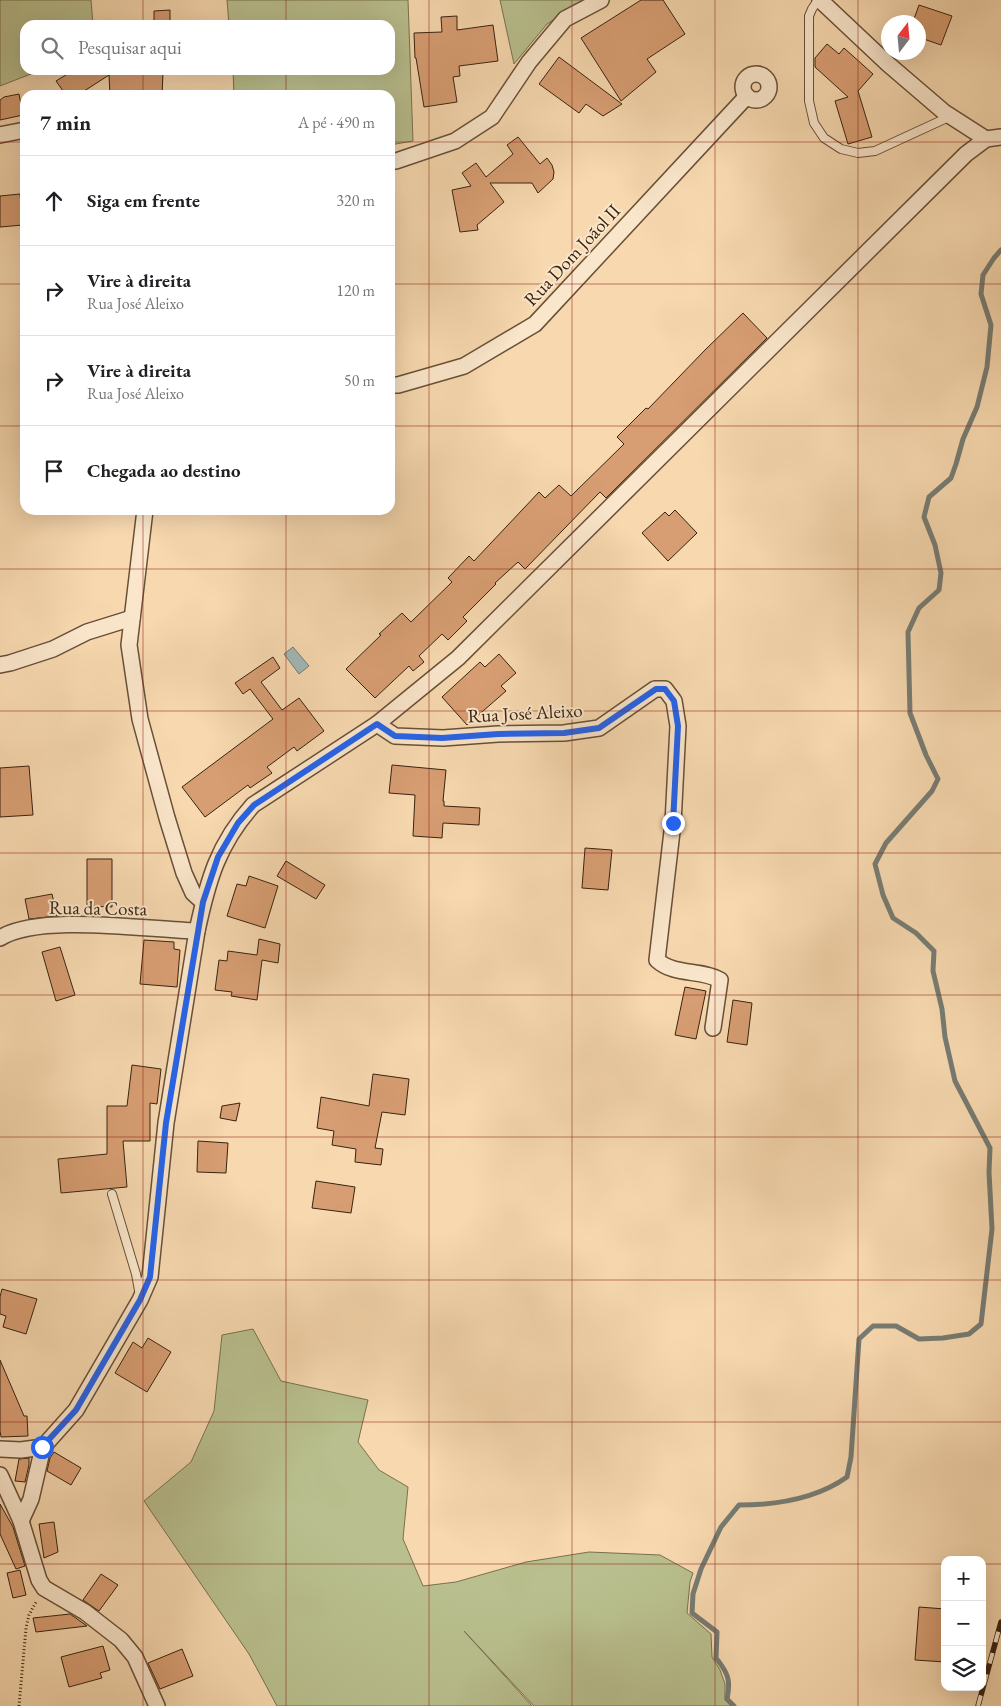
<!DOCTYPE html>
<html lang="pt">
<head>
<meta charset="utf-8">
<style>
	:root { --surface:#fff; --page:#f6f6f6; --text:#202124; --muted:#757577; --line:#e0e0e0 }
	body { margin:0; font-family:"EB Garamond",serif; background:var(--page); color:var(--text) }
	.controls { position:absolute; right:15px; bottom:15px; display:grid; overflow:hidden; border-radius:10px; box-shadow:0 5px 20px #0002 }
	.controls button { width:45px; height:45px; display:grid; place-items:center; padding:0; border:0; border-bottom:1px solid var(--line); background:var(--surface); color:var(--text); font:25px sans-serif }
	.compass { position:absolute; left:881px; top:15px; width:45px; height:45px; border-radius:50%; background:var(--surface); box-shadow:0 5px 20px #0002; rotate:16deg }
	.stop { position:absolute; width:15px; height:15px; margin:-11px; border:4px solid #2563eb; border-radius:50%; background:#fff }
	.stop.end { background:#2563eb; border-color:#fff; box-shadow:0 1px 5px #0008 }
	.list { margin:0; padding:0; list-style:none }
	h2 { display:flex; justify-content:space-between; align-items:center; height:65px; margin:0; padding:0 20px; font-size:21px }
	h2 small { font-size:16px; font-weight:400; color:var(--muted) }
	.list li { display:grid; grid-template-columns:32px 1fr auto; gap:15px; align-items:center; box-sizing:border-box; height:90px; padding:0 20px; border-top:1px solid var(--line) }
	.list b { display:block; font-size:19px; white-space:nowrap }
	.list p { margin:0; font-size:16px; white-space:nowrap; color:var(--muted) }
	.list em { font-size:16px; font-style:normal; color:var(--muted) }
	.icon { flex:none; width:28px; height:28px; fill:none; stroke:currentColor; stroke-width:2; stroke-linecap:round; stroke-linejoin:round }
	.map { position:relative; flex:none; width:1001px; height:1706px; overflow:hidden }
	.search { position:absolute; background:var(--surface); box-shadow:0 5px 20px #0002; left:20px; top:20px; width:375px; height:55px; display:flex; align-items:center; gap:12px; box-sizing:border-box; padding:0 18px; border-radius:15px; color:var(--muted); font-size:19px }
	.panel { position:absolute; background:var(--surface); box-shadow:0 5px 20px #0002; left:20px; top:90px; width:375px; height:425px; border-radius:15px }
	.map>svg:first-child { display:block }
</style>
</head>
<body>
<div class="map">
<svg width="1001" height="1706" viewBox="0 0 1001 1706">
	<rect width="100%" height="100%" fill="#f7d8af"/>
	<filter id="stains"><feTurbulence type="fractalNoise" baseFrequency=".004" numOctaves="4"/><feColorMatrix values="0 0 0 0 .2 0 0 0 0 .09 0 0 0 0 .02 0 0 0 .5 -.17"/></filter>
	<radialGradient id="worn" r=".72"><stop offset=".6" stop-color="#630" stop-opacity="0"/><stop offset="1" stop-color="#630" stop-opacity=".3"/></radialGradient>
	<g fill="#b9bf8e" stroke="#78714e">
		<polygon points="0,0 91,0 93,25 25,25 25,70 41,70 0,86"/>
		<polygon points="227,0 408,0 413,141 390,145 390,95 234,95 233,70 390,70 390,25 229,25"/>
		<polygon points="500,0 584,0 547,24 514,64"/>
		<polygon points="253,1329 281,1381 368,1400 358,1442 379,1470 408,1487 403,1539 423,1586 456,1582 526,1562 589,1552 660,1555 693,1573 690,1582 687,1613 711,1634 712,1657 720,1670 725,1684 725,1700 731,1706 534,1706 464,1631 532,1706 277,1706 249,1654 144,1501 191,1462 214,1411 222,1335"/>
	</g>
	<polygon fill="#a1b8b6" stroke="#777c73" points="293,647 309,666 299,674 284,654"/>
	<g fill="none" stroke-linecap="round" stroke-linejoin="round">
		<path stroke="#777c73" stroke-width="5" d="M734,1706l-7,-7c4,-19 1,-26 -11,-41l1,-26 -25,-19 1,-19 8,-25 20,-42 18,-22c38,0 77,-6 108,-28l4,-20 8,-118 14,-13h23l23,13 24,-1 26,-4 12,-10 11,-95 -3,-57 1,-24 -35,-67 -10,-44 -3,-28 -9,-38 1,-20 -18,-18 -23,-15 -10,-23 -8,-31 11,-21 46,-52 6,-12 -12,-24 -16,-42 -2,-81 11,-24 20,-18 2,-17 -6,-28 -11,-28 5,-20 22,-19 5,-14 7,-25 14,-32 10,-40 4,-42 -10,-31 2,-19 11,-17 7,-8"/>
	</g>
	<g fill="#d89e73" stroke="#38230f">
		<polygon points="641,0 663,0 685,34 647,59 656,72 621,101 581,38"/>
		<polygon points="919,5 952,16 941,45 918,37 918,21 914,19"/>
		<polygon points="170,10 170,25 154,25 154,11"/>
		<polygon points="457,16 457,30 493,25 498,61 459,66 460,76 453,77 457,102 424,107 416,58 415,58 414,33 442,32 441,17"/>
		<polygon points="827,44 839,54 844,48 873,74 858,91 872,137 848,144 835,101 848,97 815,67 815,58"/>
		<polygon points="559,57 622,104 603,116 586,104 579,113 539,84"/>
		<polygon points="74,70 157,70 157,72 163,72 162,95 110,95 109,75 78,95 66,95 56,81"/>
		<polygon points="19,94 23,115 0,120 0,100 4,97"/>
		<polygon points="518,137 540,164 547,158 552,165 554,172 553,179 538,193 532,183 490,183 504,202 477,225 478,230 460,232 452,190 471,186 462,173 476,163 486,177 513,154 507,145"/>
		<polygon points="20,194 23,225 0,227 0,196"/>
		<polygon points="743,313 767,338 606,498 600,492 525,569 518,562 495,583 496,584 463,617 467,621 448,640 442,634 419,656 424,662 413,671 409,666 375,698 346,669 381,635 379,634 402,613 411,622 452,582 448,578 469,556 474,561 539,492 545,498 559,485 571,496 624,444 617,437 646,408 648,409 705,350"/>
		<polygon points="675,510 697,533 668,561 642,533 665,512 669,516"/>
		<polygon points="499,654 516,673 501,686 506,691 467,725 442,697 480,662 485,667"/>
		<polygon points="273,657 280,668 261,682 282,710 299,698 324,731 297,751 294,747 267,767 272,773 250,788 248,785 205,817 182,787 273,719 250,689 243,694 235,683"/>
		<polygon points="392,765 446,770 443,801 444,801 444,806 480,808 479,825 443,823 442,838 413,836 415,795 389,793"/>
		<polygon points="29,766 33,815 0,817 0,768"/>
		<polygon points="585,848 612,850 608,890 582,888"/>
		<polygon points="87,859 112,859 112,907 87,906"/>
		<polygon points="286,861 325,885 316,899 277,876"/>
		<polygon points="249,876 278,886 265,928 227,916 237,884 246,886"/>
		<polygon points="52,894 57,916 29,919 25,899"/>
		<polygon points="259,939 280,944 278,963 262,960 257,1000 231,996 232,992 215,990 219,960 227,961 228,951 257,955"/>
		<polygon points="144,940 174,942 174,949 180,950 177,987 140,984"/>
		<polygon points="60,947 75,995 56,1001 42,952"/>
		<polygon points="685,987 706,991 696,1039 675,1035"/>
		<polygon points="733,1000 752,1003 747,1045 727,1042"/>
		<polygon points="132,1065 161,1069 157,1104 150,1103 150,1141 123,1141 127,1187 61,1193 58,1159 107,1154 107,1106 127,1106"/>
		<polygon points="373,1074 409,1079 405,1115 382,1112 375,1148 383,1149 381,1165 355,1162 356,1149 332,1145 334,1131 317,1128 321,1097 369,1106"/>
		<polygon points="240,1103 236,1121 220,1118 222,1106"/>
		<polygon points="198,1141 228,1143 226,1173 197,1172"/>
		<polygon points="316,1181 355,1187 351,1213 312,1208"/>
		<polygon points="2,1289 37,1299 26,1334 3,1327 6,1316 0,1314 0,1297"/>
		<polygon points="148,1338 171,1352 147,1392 115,1373 133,1342 142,1348"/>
		<polygon points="0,1360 24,1416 27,1416 28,1436 1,1437 0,1431"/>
		<polygon points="54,1452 81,1468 71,1485 47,1471 50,1458"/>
		<polygon points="29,1458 29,1465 25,1482 15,1481 19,1459"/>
		<polygon points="0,1504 13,1527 25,1566 16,1569 0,1534"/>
		<polygon points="54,1522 58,1552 44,1558 39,1524"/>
		<polygon points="20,1570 26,1595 13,1598 7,1573"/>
		<polygon points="101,1574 118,1585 99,1611 83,1600"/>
		<polygon points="919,1607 945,1609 945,1662 915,1660"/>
		<polygon points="70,1614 87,1626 36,1632 33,1618"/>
		<polygon points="103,1646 110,1670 100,1673 102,1678 69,1687 61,1657"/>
		<polygon points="182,1649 193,1676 160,1689 148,1663"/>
	</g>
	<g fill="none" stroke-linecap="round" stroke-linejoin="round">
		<g stroke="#685037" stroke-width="10">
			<g id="lane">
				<polyline points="818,0 812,9 809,16 809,101 814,123 824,138 841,149 858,153 875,151 951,116"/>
				<polyline points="112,1194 136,1274 140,1296"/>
			</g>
		</g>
		<g stroke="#685037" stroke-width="18">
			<g id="street">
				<polyline points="820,0 888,64 944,112 986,139"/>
				<circle cx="756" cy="87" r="13"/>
				<polyline points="0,135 25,130"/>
				<polyline points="390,161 396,161 455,141 492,117 529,62 565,19 601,0"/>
				<polyline points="390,385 398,385 464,366 535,324 747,96"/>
				<polyline points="145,510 129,645 140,719 167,818 184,873 193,893 203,902"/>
				<polyline points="0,665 10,663 53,649 87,632 132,618"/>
				<path d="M377,724l18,12 48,2 55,-4 66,-1 35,-5 56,-39h10l9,12 4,25 -5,97 -16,137c17,16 44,9 63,20l-7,48"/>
				<path d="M0,938c40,-25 148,-8 197,-7"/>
				<path d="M0,1449l21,1 22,-3 33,-37 64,-110 10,-23 16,-154 31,-192c11,-51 21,-87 56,-126l124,-81 81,-66 508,-504 20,-15 15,-2"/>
				<polyline points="0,1475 21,1521 39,1580 44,1588 85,1612 121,1640 135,1657 157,1706"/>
				<polyline points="21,1521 31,1499 43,1447"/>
			</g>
		</g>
		<polyline stroke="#38230f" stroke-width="3" stroke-dasharray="1 2.5" stroke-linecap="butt" points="19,1706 26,1628 29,1615 36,1602"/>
		<use href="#lane" stroke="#fae6cb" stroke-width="8"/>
		<use href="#street" stroke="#fae6cb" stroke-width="15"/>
		<g stroke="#38230f" stroke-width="5.5">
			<polyline id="rail" points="978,1706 1001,1622"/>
		</g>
		<use href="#rail" stroke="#fae6cb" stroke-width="4" stroke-dasharray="11" stroke-linecap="butt"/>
	</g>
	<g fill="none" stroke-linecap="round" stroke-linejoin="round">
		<polyline stroke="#2563eb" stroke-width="6" points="42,1447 76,1410 140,1300 150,1277 166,1123 203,902 218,857 238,823 254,805 377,724 395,736 442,738 498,734 564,733 599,728 656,689 665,689 674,701 678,726 673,823"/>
	</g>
	<path fill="none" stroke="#8f2418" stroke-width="1" stroke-opacity="0.55" d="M143,0v25M286,0v25M429,0v1706M572,0v1706M715,0v1706M858,0v1706M143,70v25M286,70v25M0,142h25M390,142h611M0,284h25M390,284h611M0,426h25M390,426h611M143,510v1196M286,510v1196M0,569h1001M0,711h1001M0,853h1001M0,995h1001M0,1137h1001M0,1280h1001M0,1422h1001M0,1564h945M982,1564h19"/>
	<g text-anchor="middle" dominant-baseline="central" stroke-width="4" stroke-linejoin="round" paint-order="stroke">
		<g font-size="19" fill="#38230f" stroke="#fae6cb">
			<text transform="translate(572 255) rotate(-47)">Rua Dom Joãol II</text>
			<text transform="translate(525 713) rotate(-3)">Rua José Aleixo</text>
			<text transform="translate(98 908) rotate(1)">Rua da Costa</text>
		</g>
	</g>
	<rect width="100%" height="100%" filter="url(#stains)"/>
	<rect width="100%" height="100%" fill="url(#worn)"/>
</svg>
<div class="controls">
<button>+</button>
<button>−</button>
<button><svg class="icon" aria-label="layers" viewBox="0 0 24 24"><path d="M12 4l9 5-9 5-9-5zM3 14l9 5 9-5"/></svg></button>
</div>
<svg class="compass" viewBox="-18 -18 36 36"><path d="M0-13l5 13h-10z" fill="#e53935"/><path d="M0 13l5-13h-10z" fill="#757577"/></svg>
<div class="stop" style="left:42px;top:1447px"></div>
<div class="stop end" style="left:673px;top:823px"></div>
<div class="search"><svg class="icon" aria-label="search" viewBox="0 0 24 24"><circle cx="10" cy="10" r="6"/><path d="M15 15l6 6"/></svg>Pesquisar aqui</div>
<section class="panel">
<h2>7 min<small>A pé · 490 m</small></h2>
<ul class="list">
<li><svg class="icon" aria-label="ahead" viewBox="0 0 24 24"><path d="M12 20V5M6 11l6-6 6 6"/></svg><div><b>Siga em frente</b></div><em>320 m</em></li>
<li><svg class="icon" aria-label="right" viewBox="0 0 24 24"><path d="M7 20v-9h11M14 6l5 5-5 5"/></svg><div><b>Vire à direita</b><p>Rua José Aleixo</p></div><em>120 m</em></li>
<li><svg class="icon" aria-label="right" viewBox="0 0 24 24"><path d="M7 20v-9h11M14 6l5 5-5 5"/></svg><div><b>Vire à direita</b><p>Rua José Aleixo</p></div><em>50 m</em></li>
<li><svg class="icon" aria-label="arrive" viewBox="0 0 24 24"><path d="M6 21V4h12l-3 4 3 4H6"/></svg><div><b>Chegada ao destino</b></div></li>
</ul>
</section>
</div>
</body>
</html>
